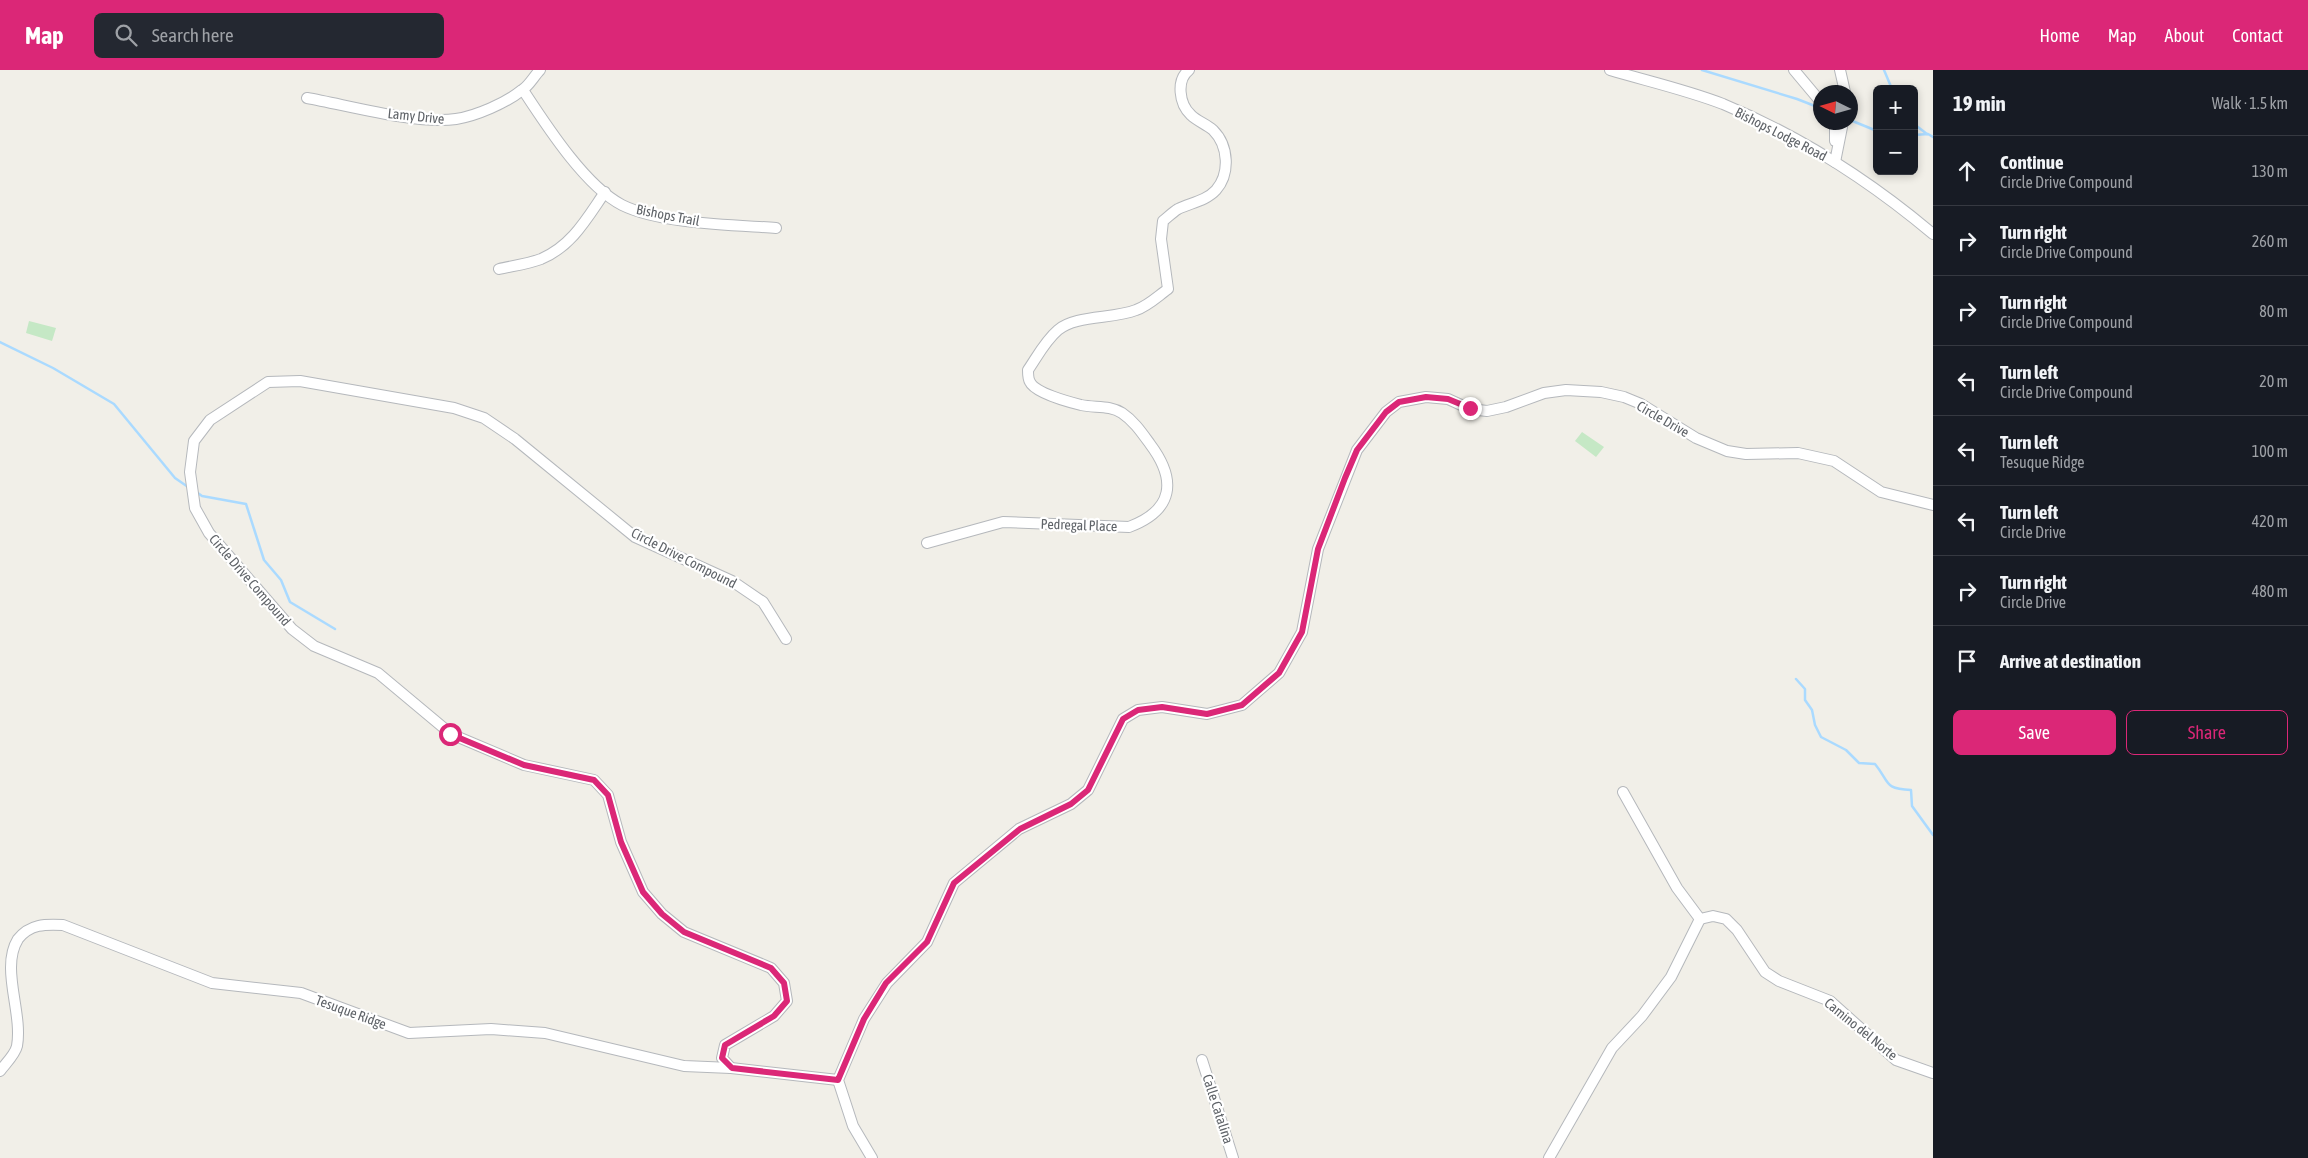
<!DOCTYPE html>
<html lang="en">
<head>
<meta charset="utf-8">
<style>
	:root { --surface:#171b24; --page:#242831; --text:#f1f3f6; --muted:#9ea1a6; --line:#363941; --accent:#db2777 }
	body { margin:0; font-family:"Asap Condensed",sans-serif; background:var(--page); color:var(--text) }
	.controls { position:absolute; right:15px; top:15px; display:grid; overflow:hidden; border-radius:8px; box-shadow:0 2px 8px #0003 }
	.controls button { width:45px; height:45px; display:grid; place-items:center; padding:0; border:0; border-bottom:1px solid var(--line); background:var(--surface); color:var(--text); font:25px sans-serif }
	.compass { position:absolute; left:1813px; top:15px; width:45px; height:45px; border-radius:50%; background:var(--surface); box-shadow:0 2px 8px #0003; rotate:275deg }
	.stop { position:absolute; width:15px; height:15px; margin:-11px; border:4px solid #db2777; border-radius:50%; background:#fff }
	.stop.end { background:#db2777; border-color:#fff; box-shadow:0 1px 5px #0008 }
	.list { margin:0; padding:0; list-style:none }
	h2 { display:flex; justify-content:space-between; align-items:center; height:65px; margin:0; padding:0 20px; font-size:21px }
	h2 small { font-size:16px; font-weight:400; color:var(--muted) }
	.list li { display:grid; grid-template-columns:32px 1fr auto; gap:15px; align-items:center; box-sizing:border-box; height:70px; padding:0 20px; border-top:1px solid var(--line) }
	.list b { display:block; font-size:19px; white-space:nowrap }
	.list p { margin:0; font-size:16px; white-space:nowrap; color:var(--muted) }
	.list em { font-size:16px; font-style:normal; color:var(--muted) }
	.actions { display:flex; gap:10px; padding:15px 20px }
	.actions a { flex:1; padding:11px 0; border:1px solid var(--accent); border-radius:8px; text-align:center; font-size:18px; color:var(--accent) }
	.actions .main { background:var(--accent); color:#fff }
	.icon { flex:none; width:28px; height:28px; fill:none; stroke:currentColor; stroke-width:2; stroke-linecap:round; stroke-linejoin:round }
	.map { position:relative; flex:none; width:1933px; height:1088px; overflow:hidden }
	header { display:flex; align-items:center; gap:30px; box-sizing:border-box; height:70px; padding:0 25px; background:var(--accent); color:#fff }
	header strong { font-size:24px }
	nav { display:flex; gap:28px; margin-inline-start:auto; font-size:18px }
	.search { width:350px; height:45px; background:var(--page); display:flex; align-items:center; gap:12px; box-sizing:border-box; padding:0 18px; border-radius:8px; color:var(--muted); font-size:19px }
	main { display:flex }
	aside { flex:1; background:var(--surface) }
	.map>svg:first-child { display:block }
</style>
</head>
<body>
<header>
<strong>Map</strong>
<div class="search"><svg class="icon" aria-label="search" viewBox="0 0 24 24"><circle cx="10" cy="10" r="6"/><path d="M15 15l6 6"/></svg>Search here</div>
<nav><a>Home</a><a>Map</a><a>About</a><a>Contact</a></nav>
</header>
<main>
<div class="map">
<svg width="1933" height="1088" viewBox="0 0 1933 1088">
	<rect width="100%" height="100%" fill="#f1efe8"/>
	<g fill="#c5e8c5">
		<polygon points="29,251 56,258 52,271 26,263"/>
		<polygon points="1582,362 1604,377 1596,387 1575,371"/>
	</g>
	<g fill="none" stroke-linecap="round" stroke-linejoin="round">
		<g stroke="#aadaff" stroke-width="2.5">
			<polyline points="1702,0 1797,29 1820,38"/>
			<polyline points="1884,0 1892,19"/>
			<polyline points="1850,50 1877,61"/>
			<polyline points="1914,54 1927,64"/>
			<polyline points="1914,65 1928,64 1933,67"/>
			<polyline points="0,272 53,298 114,334 175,408 188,417"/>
			<polyline points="195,421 202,426 246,434 264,490 281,510 290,532 335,559"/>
			<path d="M1796,609l9,10v11l7,10 3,15 6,12 25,13 13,13 16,1c15,18 8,25 36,26l1,16 21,29"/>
		</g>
		<g stroke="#b5b8bc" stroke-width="12">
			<g id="minor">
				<path d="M1610,0c37,11 77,20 113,34 77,32 147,77 210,130"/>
				<polyline points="1794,0 1820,31"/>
				<polyline points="1840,0 1845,22"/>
				<path d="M523,20c23,35 62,96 99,115 38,19 112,20 154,23"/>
				<path d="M307,28c40,7 111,27 149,21 20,-3 50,-16 66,-29 7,-4 12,-14 18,-20"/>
				<polyline points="1835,52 1835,71"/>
				<polyline points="1835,92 1843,52"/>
				<path d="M499,199c13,-3 29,-5 42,-10 31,-13 46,-41 64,-67"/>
				<path d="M927,473l76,-21 126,5c45,-17 48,-47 21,-83 -8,-11 -16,-23 -28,-31 -12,-8 -27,-5 -41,-8 -12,-3 -46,-12 -51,-23 -2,-3 -2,-8 -2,-12 9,-13 17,-29 30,-40 17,-15 55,-11 78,-20 12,-4 22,-14 32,-21l-7,-50 2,-18c5,-4 10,-9 15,-12 12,-6 28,-8 38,-19 14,-16 13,-44 -3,-60 -7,-6 -16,-9 -22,-15 -12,-11 -15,-35 -2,-45"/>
				<polyline points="1623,722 1677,818 1700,849 1713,846 1726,849 1737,860 1765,902 1779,911 1830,931 1896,990 1933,1003"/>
				<polyline points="1202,990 1233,1088"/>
				<polyline points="731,998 722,988 725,975 774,946 787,931 784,913 771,898 684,862 662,844 643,822 621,772 608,725 594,710 524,695 451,664 378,603 314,576 292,559 209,463 195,438 190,402 194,371 210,350 268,312 300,311 454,338 484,348 515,369 635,467 732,511 763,532 786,569"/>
				<path d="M0,1001c5,-7 15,-16 17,-25 6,-34 -17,-78 1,-107 12,-15 27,-15 45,-14l149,58 89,10 108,40 82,-4 54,4 139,33 47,2 107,12"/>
				<polyline points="872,1088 853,1056 838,1010 864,949 887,913 927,872 954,813 1019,759 1071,734 1088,720 1123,649 1138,640 1162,637 1207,644 1242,635 1279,603 1302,562 1318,479 1357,380 1386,342 1399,332 1426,327 1448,329 1470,339 1487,341 1506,337 1544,323 1566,320 1601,322 1624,327 1641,334 1696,368 1727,381 1746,384 1798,383 1834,391 1881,422 1933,435"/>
				<polyline points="1549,1088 1612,978 1642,946 1671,907 1700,849"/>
			</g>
		</g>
		<use href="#minor" stroke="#fff" stroke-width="10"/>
	</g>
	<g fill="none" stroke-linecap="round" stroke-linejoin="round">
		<polyline stroke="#db2777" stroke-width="6" points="450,664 524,695 594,710 608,725 621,772 643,822 662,844 684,862 771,898 784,913 787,931 774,946 725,975 722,988 732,998 838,1010 864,949 886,913 927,872 954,813 1020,759 1071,734 1088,720 1123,649 1138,640 1162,637 1207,644 1242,635 1279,603 1302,562 1318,479 1345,408 1357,380 1386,342 1399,332 1426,327 1448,329 1470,338"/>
	</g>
	<g text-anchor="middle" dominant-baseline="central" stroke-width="4.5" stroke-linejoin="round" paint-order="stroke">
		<g font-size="14" fill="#5f6368" stroke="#fff">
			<text transform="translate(416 46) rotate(6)">Lamy Drive</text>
			<text transform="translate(1781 64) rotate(27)">Bishops Lodge Road</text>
			<text transform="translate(668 145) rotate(11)">Bishops Trail</text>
			<text transform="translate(1663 349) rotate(30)">Circle Drive</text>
			<text transform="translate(1079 455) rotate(2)">Pedregal Place</text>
			<text transform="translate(684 488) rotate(27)">Circle Drive Compound</text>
			<text transform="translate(250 510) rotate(49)">Circle Drive Compound</text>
			<text transform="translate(351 942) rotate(20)">Tesuque Ridge</text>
			<text transform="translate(1861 959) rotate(39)">Camino del Norte</text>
			<text transform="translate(1218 1039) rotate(72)">Calle Catalina</text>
		</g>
	</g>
</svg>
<div class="controls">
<button>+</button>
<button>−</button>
</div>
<svg class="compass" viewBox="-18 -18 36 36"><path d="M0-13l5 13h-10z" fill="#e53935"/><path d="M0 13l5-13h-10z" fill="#9ea1a6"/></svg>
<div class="stop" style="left:450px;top:664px"></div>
<div class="stop end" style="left:1470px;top:338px"></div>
</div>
<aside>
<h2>19 min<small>Walk · 1.5 km</small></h2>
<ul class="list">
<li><svg class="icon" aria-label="ahead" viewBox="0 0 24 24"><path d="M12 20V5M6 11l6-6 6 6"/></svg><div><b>Continue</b><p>Circle Drive Compound</p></div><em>130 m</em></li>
<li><svg class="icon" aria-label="right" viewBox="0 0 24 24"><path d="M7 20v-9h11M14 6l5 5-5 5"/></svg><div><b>Turn right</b><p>Circle Drive Compound</p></div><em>260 m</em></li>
<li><svg class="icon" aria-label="right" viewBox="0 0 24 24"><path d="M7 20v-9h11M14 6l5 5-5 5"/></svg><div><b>Turn right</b><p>Circle Drive Compound</p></div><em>80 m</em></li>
<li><svg class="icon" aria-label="left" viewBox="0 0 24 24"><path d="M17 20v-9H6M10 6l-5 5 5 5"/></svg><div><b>Turn left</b><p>Circle Drive Compound</p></div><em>20 m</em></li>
<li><svg class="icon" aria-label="left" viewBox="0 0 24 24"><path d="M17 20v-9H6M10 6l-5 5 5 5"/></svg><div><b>Turn left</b><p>Tesuque Ridge</p></div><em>100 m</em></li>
<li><svg class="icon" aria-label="left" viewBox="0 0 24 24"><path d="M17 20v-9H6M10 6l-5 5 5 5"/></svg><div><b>Turn left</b><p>Circle Drive</p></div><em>420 m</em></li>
<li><svg class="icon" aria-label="right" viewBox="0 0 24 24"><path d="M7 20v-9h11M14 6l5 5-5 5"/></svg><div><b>Turn right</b><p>Circle Drive</p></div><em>480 m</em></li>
<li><svg class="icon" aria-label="arrive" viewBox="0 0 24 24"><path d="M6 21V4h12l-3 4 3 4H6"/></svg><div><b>Arrive at destination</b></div></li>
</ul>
<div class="actions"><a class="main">Save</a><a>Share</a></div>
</aside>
</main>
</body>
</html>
